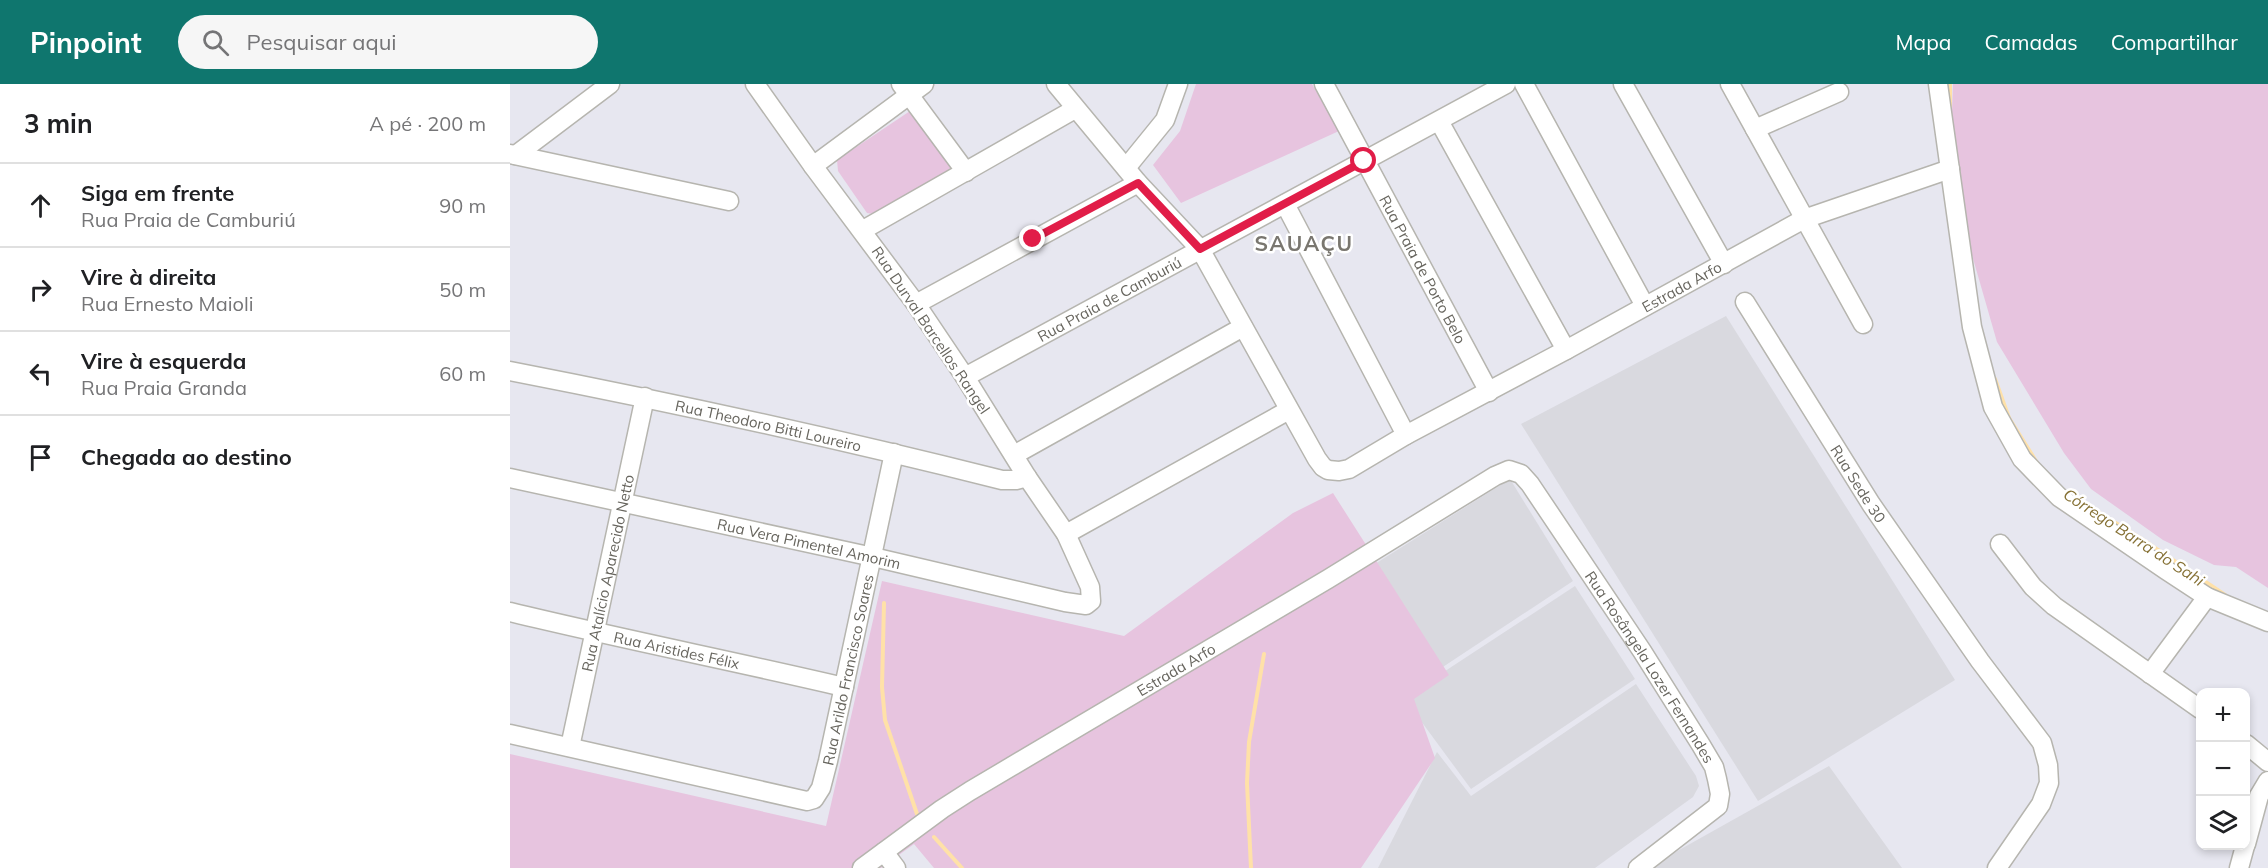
<!DOCTYPE html>
<html lang="pt">
<head>
<meta charset="utf-8">
<style>
	:root { --surface:#fff; --page:#f6f6f6; --text:#202124; --muted:#757577; --line:#e0e0e0; --accent:#0f766e }
	body { margin:0; font-family:Mulish,sans-serif; background:var(--page); color:var(--text) }
	.controls { position:absolute; right:18px; bottom:18px; display:grid; overflow:hidden; border-radius:12px; box-shadow:0 3px 9px #0003 }
	.controls button { width:54px; height:54px; display:grid; place-items:center; padding:0; border:0; border-bottom:2px solid var(--line); background:var(--surface); color:var(--text); font:30px sans-serif }
	.stop { position:absolute; width:18px; height:18px; margin:-14px; border:4px solid #e11d48; border-radius:50%; background:#fff }
	.stop.end { background:#e11d48; border-color:#fff; box-shadow:0 2px 6px #0008 }
	.list { margin:0; padding:0; list-style:none }
	h2 { display:flex; justify-content:space-between; align-items:center; height:78px; margin:0; padding:0 24px; font-size:26px }
	h2 small { font-size:20px; font-weight:400; color:var(--muted) }
	.list li { display:grid; grid-template-columns:39px 1fr auto; gap:18px; align-items:center; box-sizing:border-box; height:84px; padding:0 24px; border-top:2px solid var(--line) }
	.list b { display:block; font-size:22px; white-space:nowrap }
	.list p { margin:0; font-size:20px; white-space:nowrap; color:var(--muted) }
	.list em { font-size:20px; font-style:normal; color:var(--muted) }
	.icon { flex:none; width:33px; height:33px; fill:none; stroke:currentColor; stroke-width:2; stroke-linecap:round; stroke-linejoin:round }
	.map { position:relative; flex:none; width:1758px; height:784px; overflow:hidden }
	header { display:flex; align-items:center; gap:36px; box-sizing:border-box; height:84px; padding:0 30px; background:var(--accent); color:#fff }
	header strong { font-size:28px }
	nav { display:flex; gap:33px; margin-inline-start:auto; font-size:21px }
	.search { width:420px; height:54px; background:var(--page); display:flex; align-items:center; gap:15px; box-sizing:border-box; padding:0 21px; border-radius:33px; color:var(--muted); font-size:22px }
	main { display:flex }
	aside { flex:1; background:var(--surface) }
	.map>svg:first-child { display:block }
</style>
</head>
<body>
<header>
<strong>Pinpoint</strong>
<div class="search"><svg class="icon" aria-label="search" viewBox="0 0 24 24"><circle cx="10" cy="10" r="6"/><path d="M15 15l6 6"/></svg>Pesquisar aqui</div>
<nav><a>Mapa</a><a>Camadas</a><a>Compartilhar</a></nav>
</header>
<main>
<aside>
<h2>3 min<small>A pé · 200 m</small></h2>
<ul class="list">
<li><svg class="icon" aria-label="ahead" viewBox="0 0 24 24"><path d="M12 20V5M6 11l6-6 6 6"/></svg><div><b>Siga em frente</b><p>Rua Praia de Camburiú</p></div><em>90 m</em></li>
<li><svg class="icon" aria-label="right" viewBox="0 0 24 24"><path d="M7 20v-9h11M14 6l5 5-5 5"/></svg><div><b>Vire à direita</b><p>Rua Ernesto Maioli</p></div><em>50 m</em></li>
<li><svg class="icon" aria-label="left" viewBox="0 0 24 24"><path d="M17 20v-9H6M10 6l-5 5 5 5"/></svg><div><b>Vire à esquerda</b><p>Rua Praia Granda</p></div><em>60 m</em></li>
<li><svg class="icon" aria-label="arrive" viewBox="0 0 24 24"><path d="M6 21V4h12l-3 4 3 4H6"/></svg><div><b>Chegada ao destino</b></div></li>
</ul>
</aside>
<div class="map">
<svg width="1758" height="784" viewBox="0 0 1758 784">
	<rect width="100%" height="100%" fill="#e7e7f0"/>
	<g fill="#d9d9df">
		<polygon points="1216,232 1445,596 1248,717 1011,340"/>
		<polygon points="1000,395 1063,497 892,610 822,507"/>
		<polygon points="1065,502 1125,595 961,705 894,614"/>
		<polygon points="1126,600 1186,692 1189,702 1183,713 1085,784 868,784 927,668 961,712"/>
		<polygon points="1319,682 1392,784 1137,784"/>
	</g>
	<g fill="#e7c4df">
		<polygon points="686,0 802,0 829,47 671,119 643,81 670,47"/>
		<polygon points="1443,0 1758,0 1758,504 1726,483 1704,481 1653,456 1581,405 1554,369 1487,258 1437,84 1440,83"/>
		<polygon points="406,23 448,85 369,131 357,129 328,87 327,76"/>
		<polygon points="823,409 939,591 904,615 925,674 851,784 424,784 404,760 371,784 0,784 0,670 316,742 372,497 614,552 783,429"/>
	</g>
	<g fill="none" stroke-linecap="round" stroke-linejoin="round">
		<g stroke="#ffe1a8" stroke-width="4">
			<polyline points="1440,0 1440,26"/>
			<polyline points="1485,295 1499,334 1529,382"/>
			<polyline points="1578,422 1630,454 1715,511"/>
			<polyline points="374,519 372,603 375,636 407,730"/>
			<polyline points="424,753 452,784"/>
			<polyline points="741,784 737,699 739,658 754,570"/>
		</g>
		<g stroke="#b6b5af" stroke-width="21">
			<g id="minor">
				<polyline points="391,0 456,88"/>
				<path id="s1" d="M546,0l82,99 62,66 117,210 6,8 5,3 11,1 10,-2 57,-34 160,-85 238,-131 146,-50"/>
				<path id="s2" d="M814,0l165,308"/>
				<polyline points="1014,0 1135,222"/>
				<polyline points="1113,0 1214,180"/>
				<polyline points="1220,0 1353,240"/>
				<polyline points="1428,0 1462,243 1483,323 1512,375 1549,413 1656,486 1697,513 1758,538"/>
				<polyline points="929,37 1056,266"/>
				<polyline points="1245,45 1329,8"/>
				<polyline points="0,70 219,117"/>
				<polyline points="6,71 100,0"/>
				<polyline points="303,82 414,0"/>
				<polyline points="616,84 655,36 668,0"/>
				<polyline points="775,120 896,351"/>
				<polyline points="353,146 565,25"/>
				<path id="s3" d="M1235,218l126,202 109,157 62,82 6,22 1,18 -8,21 -44,64"/>
				<polyline points="406,220 628,99"/>
				<path id="s4" d="M0,287c165,32 329,68 492,109h14l11,-3"/>
				<path id="s5" d="M455,293l541,-293"/>
				<polyline points="504,371 733,243"/>
				<path id="s6" d="M0,394l363,79 192,45 21,3 5,-4 -1,-14 -24,-53 -39,-57 -62,-100 -49,-73 -103,-138 -58,-82"/>
				<polyline points="556,450 779,326"/>
				<polyline points="1490,460 1523,503 1544,522 1690,625"/>
				<path id="s7" d="M0,528c111,27 223,49 334,75"/>
				<polyline points="1640,590 1697,513"/>
				<path id="s8" d="M0,650l288,65 9,2 7,-2 7,-11 7,-27 66,-308"/>
				<polyline points="1736,660 1758,678"/>
				<path id="s9" d="M60,663l75,-350"/>
				<polyline points="1736,760 1749,712 1758,697"/>
				<polyline points="374,768 386,784"/>
				<path id="s10" d="M352,784l80,-59 28,-18 358,-212 167,-103 14,-6 12,4 9,10 112,167 59,94 13,22 3,12 3,15 -2,12 -80,62"/>
				<polyline points="1729,784 1735,762"/>
			</g>
		</g>
		<use href="#minor" stroke="#fff" stroke-width="18"/>
	</g>
	<g fill="none" stroke-linecap="round" stroke-linejoin="round">
		<polyline stroke="#e11d48" stroke-width="8" points="523,155 628,99 690,165 854,77"/>
	</g>
	<g text-anchor="middle" dominant-baseline="central" stroke-width="5" stroke-linejoin="round" paint-order="stroke">
		<g font-size="15" fill="#67655e" stroke="#fff">
			<text stroke="none"><textPath href="#s2" startOffset="210">Rua Praia de Porto Belo</textPath></text>
			<text stroke="none"><textPath href="#s1" startOffset="876">Estrada Arfo</textPath></text>
			<text stroke="none"><textPath href="#s5" startOffset="164">Rua Praia de Camburiú</textPath></text>
			<text transform="translate(421 246) rotate(56)">Rua Durval Barcellos Rangel</text>
			<text stroke="none"><textPath href="#s4" startOffset="264">Rua Theodoro Bitti Loureiro</textPath></text>
			<text stroke="none"><textPath href="#s3" startOffset="214">Rua Sede 30</textPath></text>
			<text stroke="none"><textPath href="#s6" startOffset="306">Rua Vera Pimentel Amorim</textPath></text>
			<text stroke="none"><textPath href="#s9" startOffset="178">Rua Atalício Aparecido Netto</textPath></text>
			<text stroke="none"><textPath href="#s7" startOffset="171">Rua Aristides Félix</textPath></text>
			<text stroke="none"><textPath href="#s10" startOffset="1005">Rua Rosângela Lozer Fernandes</textPath></text>
			<text stroke="none"><textPath href="#s10" startOffset="372">Estrada Arfo</textPath></text>
			<text stroke="none"><textPath href="#s8" startOffset="446">Rua Arildo Francisco Soares</textPath></text>
		</g>
		<g font-size="16" font-style="italic" fill="#867135" stroke="#fff">
			<text transform="translate(1624 453) rotate(33)">Córrego Barra do Sahi</text>
		</g>
		<g font-size="21" font-weight="bold" letter-spacing="1.5" fill="#79766f" stroke="#fff">
			<text x="794" y="159">SAUAÇU</text>
		</g>
	</g>
</svg>
<div class="controls">
<button>+</button>
<button>−</button>
<button><svg class="icon" aria-label="layers" viewBox="0 0 24 24"><path d="M12 4l9 5-9 5-9-5zM3 14l9 5 9-5"/></svg></button>
</div>
<div class="stop" style="left:854px;top:77px"></div>
<div class="stop end" style="left:523px;top:155px"></div>
</div>
</main>
</body>
</html>
